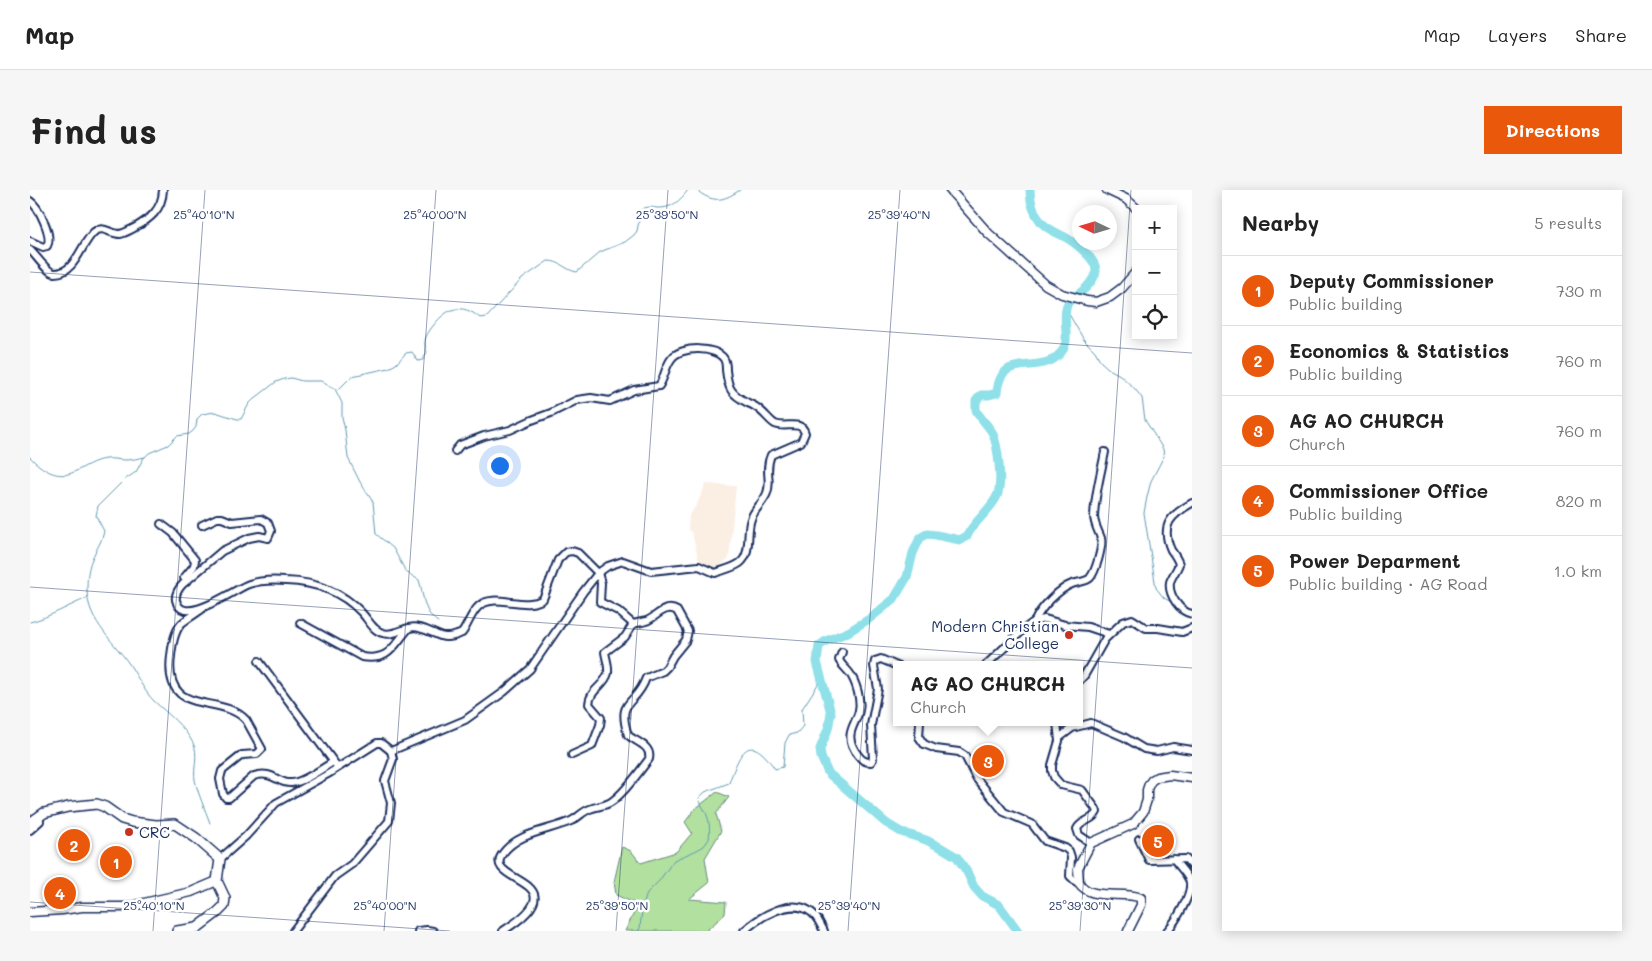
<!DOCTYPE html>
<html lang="en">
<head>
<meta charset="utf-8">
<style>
	:root { --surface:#fff; --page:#f6f6f6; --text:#222; --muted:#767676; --line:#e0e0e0; --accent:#ea580c }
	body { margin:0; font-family:Mali,sans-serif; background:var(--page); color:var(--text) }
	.controls { position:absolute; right:15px; top:15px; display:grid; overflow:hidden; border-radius:0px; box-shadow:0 2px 12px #0003 }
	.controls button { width:45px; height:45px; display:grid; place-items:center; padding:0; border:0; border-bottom:1px solid var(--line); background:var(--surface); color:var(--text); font:25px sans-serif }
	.compass { position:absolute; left:1042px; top:15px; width:45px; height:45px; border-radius:50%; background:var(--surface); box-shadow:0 2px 12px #0003; rotate:274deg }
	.you { position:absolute; left:469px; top:275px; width:18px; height:18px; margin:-12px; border:4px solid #fff; border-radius:50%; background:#1a73e8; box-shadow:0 0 0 8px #1a73e833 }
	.badge { display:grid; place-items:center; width:32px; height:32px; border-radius:50%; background:var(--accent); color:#fff; font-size:16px; font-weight:700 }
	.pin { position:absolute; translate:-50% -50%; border:2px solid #fff; box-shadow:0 1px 5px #0006 }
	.popup { position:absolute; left:863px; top:471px; width:190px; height:65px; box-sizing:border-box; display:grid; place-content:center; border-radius:0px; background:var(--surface); filter:drop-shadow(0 1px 4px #0005); font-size:16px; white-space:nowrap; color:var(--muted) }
	.popup b { font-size:19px; color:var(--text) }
	.popup::after { content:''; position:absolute; left:50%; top:100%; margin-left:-10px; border:10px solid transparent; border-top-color:var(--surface) }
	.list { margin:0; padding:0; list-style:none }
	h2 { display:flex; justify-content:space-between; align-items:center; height:65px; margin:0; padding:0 20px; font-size:21px }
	h2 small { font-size:16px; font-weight:400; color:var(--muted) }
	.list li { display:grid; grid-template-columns:32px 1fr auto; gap:15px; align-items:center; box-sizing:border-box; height:70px; padding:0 20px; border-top:1px solid var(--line) }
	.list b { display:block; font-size:19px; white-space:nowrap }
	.list p { margin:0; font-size:16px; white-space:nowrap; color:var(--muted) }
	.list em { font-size:16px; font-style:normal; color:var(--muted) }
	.icon { flex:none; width:28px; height:28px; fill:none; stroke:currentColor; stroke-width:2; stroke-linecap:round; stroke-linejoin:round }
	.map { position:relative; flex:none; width:1162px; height:741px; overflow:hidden; border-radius:0px }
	header { display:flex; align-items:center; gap:30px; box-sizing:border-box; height:70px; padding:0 25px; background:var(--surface); border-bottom:1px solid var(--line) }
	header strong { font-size:24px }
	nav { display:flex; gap:28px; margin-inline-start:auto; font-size:18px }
	.intro { display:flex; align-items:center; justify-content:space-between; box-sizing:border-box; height:120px; padding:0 30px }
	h1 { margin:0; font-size:35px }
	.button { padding:12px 22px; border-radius:0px; background:var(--accent); color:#fff; font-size:18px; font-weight:700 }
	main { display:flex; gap:30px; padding:0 30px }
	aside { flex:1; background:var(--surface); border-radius:0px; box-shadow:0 2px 12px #0003 }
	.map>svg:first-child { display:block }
</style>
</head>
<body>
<header>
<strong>Map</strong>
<nav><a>Map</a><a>Layers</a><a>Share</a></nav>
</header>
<div class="intro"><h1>Find us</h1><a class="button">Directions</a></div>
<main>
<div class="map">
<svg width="1162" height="741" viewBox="0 0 1162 741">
	<rect width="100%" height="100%" fill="#fff"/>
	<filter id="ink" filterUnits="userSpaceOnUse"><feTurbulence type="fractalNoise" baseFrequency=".02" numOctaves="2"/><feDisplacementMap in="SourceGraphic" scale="10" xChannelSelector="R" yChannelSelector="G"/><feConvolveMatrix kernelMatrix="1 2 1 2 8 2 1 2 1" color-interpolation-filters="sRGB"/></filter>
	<g filter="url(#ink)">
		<polygon fill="#fbefe3" points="676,294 706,296 699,369 685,379 671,380 662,343 658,339 659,325 666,316"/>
		<polygon fill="#b2e09f" stroke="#66887e" points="687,602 699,607 686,624 691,641 675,668 679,693 659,709 696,712 695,724 678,739 679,741 595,741 608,715 586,705 584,692 592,657 601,661 611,673 646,662 662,643 655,632 665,619"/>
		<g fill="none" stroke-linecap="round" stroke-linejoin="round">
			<g stroke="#6199b1" stroke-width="1">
				<path d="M666,0c17,13 26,12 44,0"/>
				<polyline points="1036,119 1054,150 1065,161 1071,172 1079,179 1090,185 1105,199 1112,208 1115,230 1133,259 1134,266 1121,291 1117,307 1114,323 1126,398 1134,408 1143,413"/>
				<path d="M305,199l7,14v14l3,13 3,28 12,24 13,20 3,32 17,14 13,24 13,8c5,16 4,33 19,42"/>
				<path d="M0,267c11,12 27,23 44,15 11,-5 20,-12 32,-13 7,-1 13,1 20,1 6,0 13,-2 19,-3"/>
				<polyline points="1155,418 1162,420"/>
				<path d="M0,432c20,-5 38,-16 57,-24"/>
				<path d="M180,633c-5,-14 -12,-29 -15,-43 -2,-12 4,-26 -2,-37 -9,-17 -25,-29 -39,-42 -9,-9 -14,-20 -21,-31 -16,-27 -46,-47 -46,-81 0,-10 1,-21 5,-30 4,-10 10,-17 12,-28l-8,-15 2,-10 26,-26 12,-8 7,-13 6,-6 19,-8 9,-9 12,-2 4,-3 3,-4 1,-8 5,-5 13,-2 22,7h4l8,-15 5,-5 22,-17 8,-3 7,-1 11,3h19l11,7 7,1 13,-13 37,-8 7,-4 10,-11 6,-1 6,9 5,-1 4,-8c-1,-3 -2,-5 -2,-8 -1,-6 4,-13 8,-18 14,-18 28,-24 47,-8l7,-1 35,-38 26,-18c13,0 17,9 29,11l23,-20 25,-10 9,-7 3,-4 4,-21c6,-4 9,-3 16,-2 14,1 23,-7 31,-18"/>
				<path d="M608,741l2,-3 2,-18 5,-17 12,-12 15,-21 23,-10 7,-4 5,-7c1,-8 1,-18 -3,-26 -3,-6 -5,-8 -7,-15l6,-6 24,-9c11,-31 20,-53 46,-14l8,-2 2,-24 4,-8 8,-2 6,-7 -1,-17 20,-31"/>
			</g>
			<path stroke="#8fe0e8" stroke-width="9" d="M988,741l-19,-26 -17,-9 -8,-9 -7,-15 -10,-15 -15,-9 -16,-8 -25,-8 -15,-9 -58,-50 -7,-16 -1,-8 8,-20 3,-16 -14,-51 2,-16 7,-5 22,-9 21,-13 25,-20 13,-22 6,-24 7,-15 7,-4 9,1 24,5 7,-4c7,-15 23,-25 30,-40 6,-13 1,-52 -5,-64 -5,-8 -12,-14 -16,-22v-9l5,-6h8l8,-2c3,-39 32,-21 55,-33 25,-14 8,-35 15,-55 3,-7 9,-9 14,-13 6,-4 14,-14 15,-21 1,-12 -23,-30 -33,-35 -8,-4 -16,-7 -22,-14 -8,-10 -11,-20 -11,-32"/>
			<g stroke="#1b2f5e" stroke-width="10">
				<g id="minor">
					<path d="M0,11c9,6 23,35 17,45l-4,1 -13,-6"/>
					<path d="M0,60c6,5 17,23 25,23 21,0 26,-30 39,-41 9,-7 16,2 26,2 5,-1 10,-4 14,-6 16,-9 28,-18 29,-38"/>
					<path d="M1162,313c-21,12 -32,22 -21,47 3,4 6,8 8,14 -2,6 -7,12 -9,18 -2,13 10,30 22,32"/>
					<polyline points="131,334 143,343 165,370 164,376 154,388"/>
					<path d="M172,335l15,-7h5l10,4 29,-3 7,4 3,8 -3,7 -9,-2 -10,2 -27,13 -39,33c-4,4 -8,10 -7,16 6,29 60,-12 73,-16 12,-4 25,-4 37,-3 29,1 55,10 75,31 7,7 12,19 22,21 12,4 24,-9 36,-5 20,4 21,15 43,5 6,-8 9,-20 17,-27 15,-14 46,5 64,-7l15,-39 8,-8 6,-1 6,2 20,20 3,10 -1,19 18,9 15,13c4,-1 9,-2 13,-3 10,-3 19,-18 31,-10l11,20 -2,9 -13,16 -6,11 -4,4 -17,7c-10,29 -30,19 -18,57 7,7 24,10 21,24 -9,12 -25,35 -38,43 -6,4 -14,4 -21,7 -7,2 -12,9 -19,12 -23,10 -52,11 -68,32 -24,30 82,26 0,78"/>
					<path d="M172,419c-6,5 -14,9 -20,14 -7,7 -10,23 -11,33 -8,63 49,36 75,64l16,29 -5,5 -15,1 -20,16 -2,8 3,15 3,4h3l25,-22c19,-6 24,8 37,7 12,0 32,-15 42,-21"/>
					<path d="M1005,431c5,-13 24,-32 37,-37 5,-2 14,-2 18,-6 6,-7 13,-32 11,-40 -3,-8 -7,-14 -7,-22 1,-22 7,-43 11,-64"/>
					<path d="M270,433l62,34c27,4 30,-9 46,-28"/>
					<path d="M812,462l-3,8c3,6 9,10 12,15 4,7 7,16 8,23 5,25 -21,31 -1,57 4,5 6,7 13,7l2,-3 -2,-34 7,-36 -4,-23 1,-5 6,-2 16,7"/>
					<polyline points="229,471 306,575"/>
					<polyline points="956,475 993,440 1005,431 1015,429 1035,435 1058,437 1079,444"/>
					<polyline points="1049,491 1054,486 1075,449 1093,432 1102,429 1116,438 1128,438 1152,442 1162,438"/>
					<polyline points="890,532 889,547 894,554 906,559 929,562 935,566 946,588 974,622 1002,634 1015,651 1035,658 1039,661 1041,667 1040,686 1045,691 1049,693"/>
					<path d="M1027,532l2,19 -7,24v6l2,6 7,8 21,5 14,19 1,3c-4,9 -16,8 -20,17l2,6 12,8"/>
					<polyline points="1029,548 1042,538 1061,533 1094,547 1114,559 1127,561 1143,557 1162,560"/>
					<path d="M542,565l20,-9 8,-21 1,-7 -12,-14c1,-15 16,-18 19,-31 1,-7 -2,-14 -3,-21l20,-15 8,-13"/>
					<polyline points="0,640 10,631"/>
					<polyline points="1109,649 1119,670 1156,669 1162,676"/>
					<path d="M190,669l26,-23 30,-33 52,-29 49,-31h4l10,8 74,-31 39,-28 26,-23 53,-77 15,-19 10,-7 15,-5 28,10 48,-5 16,7c8,-3 18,-5 25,-10 12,-9 6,-32 11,-44 3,-10 13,-17 16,-26 5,-13 -3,-22 4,-38l30,-13 4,-9c-4,-14 -20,-4 -30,-9 -5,-3 -9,-9 -14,-13 -4,-4 -8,-6 -13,-8 -17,-9 -20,-14 -22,-33 0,-3 0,-8 -2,-11 -8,-13 -43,-13 -52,-1 -7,8 -7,19 -13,28l-25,4 -24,11 -19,-3 -14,2 -26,13 -19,7 -22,10 -26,6 -24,9 -5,6"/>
					<polyline points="263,741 305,686 322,674 359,631 361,613 355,591 363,569 361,561"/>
					<polyline points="388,741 397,740 403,741"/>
					<path d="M714,741c15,-14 47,-34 67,-19 6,4 9,12 13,19"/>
					<path d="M1137,741c9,-10 25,-36 23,-49 -3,-9 -11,-15 -16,-23"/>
				</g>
			</g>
			<g stroke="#1b2f5e" stroke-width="11">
				<g id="major">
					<polyline points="920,0 958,43 1016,95 1032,104 1057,111 1066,112 1080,107 1092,98 1106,82"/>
					<polyline points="1077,0 1096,9 1107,19"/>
					<polyline points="0,722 32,720 52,717 97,717 161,702 187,691"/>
					<path d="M1098,741l13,-26v-7c-17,-8 -49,4 -62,-15l-1,-15 13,-25 42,-19 10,-12 4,-12v-10l2,-6 3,-4 5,-3 13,-2 22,3"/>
				</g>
			</g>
			<g stroke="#1b2f5e" stroke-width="12">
				<polyline id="highway" points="0,633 14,623 38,617 67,614 75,617 92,629 102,632 126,635 145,634 166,648 190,669 187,691 195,708 194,716 188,722 167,738 147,741"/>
			</g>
			<use href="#minor" stroke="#fff" stroke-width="6"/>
			<use href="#major" stroke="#fff" stroke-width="8"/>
			<use href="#highway" stroke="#fff" stroke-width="9"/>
		</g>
	</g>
	<path fill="none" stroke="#1b2f5e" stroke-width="1" stroke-opacity="0.45" d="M0,82l1162,81M0,397l1162,81M0,712l420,29M123,741l52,-741M354,741l52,-741M586,741l52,-741M818,741l52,-741M1050,741l51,-741"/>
	<g fill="#c8321e" stroke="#fff" stroke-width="2">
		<circle cx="1039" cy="445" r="5"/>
		<circle cx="99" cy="642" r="5"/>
	</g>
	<g text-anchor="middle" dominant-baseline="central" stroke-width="5" stroke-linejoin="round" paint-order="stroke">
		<g font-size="15" fill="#1b2f5e" stroke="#fff" text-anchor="end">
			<text x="1029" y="436">Modern Christian<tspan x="1029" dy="17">College</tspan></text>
			<text x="109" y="642" text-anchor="start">CRC</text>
		</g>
	</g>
	<g font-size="12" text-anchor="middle" fill="#1b2f5e" stroke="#fff" stroke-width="5" stroke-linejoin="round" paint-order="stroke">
		<text x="174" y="29">25°40'10"N</text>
		<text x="405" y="29">25°40'00"N</text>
		<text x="637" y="29">25°39'50"N</text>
		<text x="869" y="29">25°39'40"N</text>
		<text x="124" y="720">25°40'10"N</text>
		<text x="355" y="720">25°40'00"N</text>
		<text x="587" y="720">25°39'50"N</text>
		<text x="819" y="720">25°39'40"N</text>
		<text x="1050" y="720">25°39'30"N</text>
	</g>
</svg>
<div class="controls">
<button>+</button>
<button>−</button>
<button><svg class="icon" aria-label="locate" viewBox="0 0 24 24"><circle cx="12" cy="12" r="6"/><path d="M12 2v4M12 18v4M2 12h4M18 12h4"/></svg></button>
</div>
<svg class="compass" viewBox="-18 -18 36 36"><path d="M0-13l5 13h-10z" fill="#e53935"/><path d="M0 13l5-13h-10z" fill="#767676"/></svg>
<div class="you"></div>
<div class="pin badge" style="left:86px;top:672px">1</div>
<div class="pin badge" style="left:44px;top:655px">2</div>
<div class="pin badge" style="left:958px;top:571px">3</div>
<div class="popup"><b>AG AO CHURCH</b>Church</div>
<div class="pin badge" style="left:30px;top:703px">4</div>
<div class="pin badge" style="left:1128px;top:651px">5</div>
</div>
<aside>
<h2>Nearby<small>5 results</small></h2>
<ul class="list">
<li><span class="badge">1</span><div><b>Deputy Commissioner</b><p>Public building</p></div><em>730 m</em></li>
<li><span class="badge">2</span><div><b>Economics &amp; Statistics</b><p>Public building</p></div><em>760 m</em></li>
<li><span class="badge">3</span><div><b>AG AO CHURCH</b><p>Church</p></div><em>760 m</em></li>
<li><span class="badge">4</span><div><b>Commissioner Office</b><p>Public building</p></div><em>820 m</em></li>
<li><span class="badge">5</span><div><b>Power Deparment</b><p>Public building · AG Road</p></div><em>1.0 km</em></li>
</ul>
</aside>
</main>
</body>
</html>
